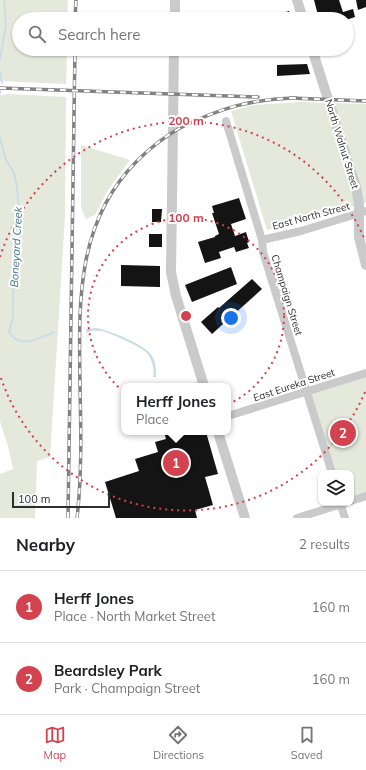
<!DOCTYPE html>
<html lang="en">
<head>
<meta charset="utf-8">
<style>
	:root { --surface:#fff; --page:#f2f2f2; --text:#202124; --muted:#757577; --line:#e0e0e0; --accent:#d2424f }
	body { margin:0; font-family:Mulish,sans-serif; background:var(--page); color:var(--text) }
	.controls { position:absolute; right:12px; bottom:12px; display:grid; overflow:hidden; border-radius:8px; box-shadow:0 1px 3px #0004 }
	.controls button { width:36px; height:36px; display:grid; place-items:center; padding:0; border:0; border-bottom:1px solid var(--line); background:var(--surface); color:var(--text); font:20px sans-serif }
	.scale { position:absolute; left:12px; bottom:10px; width:98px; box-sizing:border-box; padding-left:4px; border:2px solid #2d2d2d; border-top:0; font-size:11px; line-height:14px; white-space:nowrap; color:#2d2d2d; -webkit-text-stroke:3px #fff; paint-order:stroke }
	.you { position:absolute; left:231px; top:318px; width:14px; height:14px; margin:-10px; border:3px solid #fff; border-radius:50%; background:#1a73e8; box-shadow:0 0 0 6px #1a73e833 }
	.badge { display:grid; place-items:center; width:26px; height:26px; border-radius:50%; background:var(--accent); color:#fff; font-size:13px; font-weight:700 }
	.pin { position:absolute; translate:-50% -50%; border:2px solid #fff; box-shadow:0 1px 4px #0006 }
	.popup { position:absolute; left:121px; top:383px; width:110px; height:52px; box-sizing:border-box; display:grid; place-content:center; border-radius:8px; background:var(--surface); filter:drop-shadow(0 1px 3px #0005); font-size:13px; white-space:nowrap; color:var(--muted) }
	.popup b { font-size:15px; color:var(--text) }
	.popup::after { content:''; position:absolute; left:50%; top:100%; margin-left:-8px; border:8px solid transparent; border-top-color:var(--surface) }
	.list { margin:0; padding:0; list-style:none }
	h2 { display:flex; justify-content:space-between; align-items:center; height:52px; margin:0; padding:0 16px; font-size:17px }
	h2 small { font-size:13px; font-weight:400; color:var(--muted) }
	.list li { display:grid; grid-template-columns:26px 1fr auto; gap:12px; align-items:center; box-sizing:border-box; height:72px; padding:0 16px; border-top:1px solid var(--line) }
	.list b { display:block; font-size:15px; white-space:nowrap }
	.list p { margin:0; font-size:13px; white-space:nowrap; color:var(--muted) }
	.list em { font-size:13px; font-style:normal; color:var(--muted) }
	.icon { flex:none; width:22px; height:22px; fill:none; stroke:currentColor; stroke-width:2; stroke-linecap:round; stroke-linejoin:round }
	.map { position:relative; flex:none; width:366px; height:518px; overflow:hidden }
	.search { position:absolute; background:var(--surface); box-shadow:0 1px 3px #0004; left:12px; right:12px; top:12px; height:44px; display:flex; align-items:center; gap:10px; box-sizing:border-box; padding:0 14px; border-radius:22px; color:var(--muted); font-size:15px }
	.sheet { height:196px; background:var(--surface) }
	nav { display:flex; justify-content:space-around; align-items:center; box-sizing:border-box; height:56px; border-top:1px solid var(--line); background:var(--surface); font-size:11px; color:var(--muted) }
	nav a { display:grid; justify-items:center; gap:2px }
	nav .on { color:var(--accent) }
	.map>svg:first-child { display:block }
</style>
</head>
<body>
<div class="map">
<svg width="366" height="518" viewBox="0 0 366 518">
	<rect width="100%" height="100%" fill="#fff"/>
	<g fill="#e4e9dc">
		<polygon points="0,0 68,0 67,19 19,19 19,49 67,49 66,84 0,81"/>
		<polygon points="9,94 66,97 65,217 50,457 37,461 35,518 0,518 0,474 13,469 8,446 0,421 0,95"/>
		<polygon points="301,102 366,104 366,203 267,230 231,111 253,105"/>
		<polygon points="81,145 130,160 108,190 95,215 86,219 81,207"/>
		<polygon points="366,375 366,495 351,500 351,473 333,473 308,393"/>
	</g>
	<path fill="#cadde7" d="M97,328c13,3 48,16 55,28 4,5 4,15 4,21h-3c2,-7 -1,-18 -6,-24 -5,-6 -37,-20 -45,-22 -6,-1 -11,-1 -15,2l-1,-4z"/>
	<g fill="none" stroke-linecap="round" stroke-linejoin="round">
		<g stroke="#cadde7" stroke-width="2">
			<polyline points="0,59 6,25 4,0"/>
			<polyline points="0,72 2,83"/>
			<polyline points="0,93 0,91"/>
			<path d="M0,138l6,22 8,13 3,14 2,31 -5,22 -1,77 -4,15c11,18 31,6 45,0"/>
		</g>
	</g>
	<g fill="#141414">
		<polygon points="314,0 339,0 343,12 353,9 355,17 349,19 319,19"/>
		<polygon points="356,0 366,0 366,7 358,10"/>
		<polygon points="289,11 292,19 257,19 262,13 268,18"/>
		<polygon points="307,64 310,74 277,76 277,65"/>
		<polygon points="239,198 246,219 231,224 235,236 246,232 249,242 247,243 249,248 236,252 234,247 219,252 221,258 205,263 198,242 215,237 215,236 219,234 212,213 214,213 212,206"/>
		<polygon points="152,209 162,209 161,222 152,222"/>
		<rect x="149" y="234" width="13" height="13"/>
		<polygon points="121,265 160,266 160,287 121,286"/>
		<polygon points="231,267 237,284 192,302 185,285"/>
		<polygon points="252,279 262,289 212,334 201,322 218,307 219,308"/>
		<polygon points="164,432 206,432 218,474 205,477 213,505 195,510 197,518 116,518 105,482 139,471 135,459 158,452 155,442 166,439"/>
	</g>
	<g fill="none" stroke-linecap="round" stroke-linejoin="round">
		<g stroke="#cacaca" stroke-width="8">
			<polyline points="226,121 262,240 263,252 268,268 332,473"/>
			<polyline points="262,240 301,231 366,211"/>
			<polyline points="228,416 366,373"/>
			<polyline points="351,501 366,496"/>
			<polyline points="340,503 345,518"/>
			<polyline points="297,518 345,503"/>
		</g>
		<g stroke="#cacaca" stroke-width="10">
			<polyline points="297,0 303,19"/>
			<polyline points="175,19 175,0"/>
			<polyline points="174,49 171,272 176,296 204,386"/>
			<polyline points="312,49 356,187 359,205 359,237 366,265"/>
			<polyline points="218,432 245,518"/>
		</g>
		<g stroke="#828282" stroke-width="3.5">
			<g id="rail">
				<polyline points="75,19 76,0"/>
				<polyline points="0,88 258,97"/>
				<polyline points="290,98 366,101"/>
				<polyline points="68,518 75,49"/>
				<path d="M77,518c5,-43 4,-89 3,-133 -1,-80 -5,-162 57,-224 13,-13 27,-24 43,-33 40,-20 71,-29 116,-30"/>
			</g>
		</g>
		<use href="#rail" stroke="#fff" stroke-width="2" stroke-dasharray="6" stroke-linecap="butt"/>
	</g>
	<g fill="none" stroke="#d2424f" stroke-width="2" stroke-dasharray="2 4">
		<circle cx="186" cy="316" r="98"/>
		<path d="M365 392A195 195 0 0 1 0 375M0 257A195 195 0 0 1 365 240"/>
	</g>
	<g text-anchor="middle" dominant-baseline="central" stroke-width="4" stroke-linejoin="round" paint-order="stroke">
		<g font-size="10" fill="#2d2d2d" stroke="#fff">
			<text transform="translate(342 144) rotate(73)">North Walnut Street</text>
			<text transform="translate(311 216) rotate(-15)">East North Street</text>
			<text transform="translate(287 295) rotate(73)">Champaign Street</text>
			<text transform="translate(294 385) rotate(-18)">East Eureka Street</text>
		</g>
		<g font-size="11" font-style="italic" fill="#446e86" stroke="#fff">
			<text transform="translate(16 247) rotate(-87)">Boneyard Creek</text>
		</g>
	</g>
	<circle cx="186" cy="316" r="6" fill="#d2424f" stroke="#fff" stroke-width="2"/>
	<g font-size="12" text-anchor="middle" font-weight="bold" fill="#d2424f" stroke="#fff" stroke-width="4" stroke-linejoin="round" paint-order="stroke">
		<text x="186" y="125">200 m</text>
		<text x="186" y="222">100 m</text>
	</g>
</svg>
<div class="controls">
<button><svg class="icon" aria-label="layers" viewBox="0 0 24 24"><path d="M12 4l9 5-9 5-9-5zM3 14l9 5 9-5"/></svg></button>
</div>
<div class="scale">100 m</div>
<div class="you"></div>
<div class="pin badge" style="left:176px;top:463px">1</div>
<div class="popup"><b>Herff Jones</b>Place</div>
<div class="pin badge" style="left:343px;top:433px">2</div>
<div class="search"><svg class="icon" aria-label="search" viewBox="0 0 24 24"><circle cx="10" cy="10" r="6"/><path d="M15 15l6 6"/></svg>Search here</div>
</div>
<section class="sheet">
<h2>Nearby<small>2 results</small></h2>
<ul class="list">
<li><span class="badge">1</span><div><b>Herff Jones</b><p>Place · North Market Street</p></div><em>160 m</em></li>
<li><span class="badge">2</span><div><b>Beardsley Park</b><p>Park · Champaign Street</p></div><em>160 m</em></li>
</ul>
</section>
<nav>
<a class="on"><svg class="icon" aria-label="map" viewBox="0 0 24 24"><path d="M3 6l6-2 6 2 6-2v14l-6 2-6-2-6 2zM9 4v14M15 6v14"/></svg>Map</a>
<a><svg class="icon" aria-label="directions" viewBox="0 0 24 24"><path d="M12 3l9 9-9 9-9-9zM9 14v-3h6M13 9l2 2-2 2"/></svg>Directions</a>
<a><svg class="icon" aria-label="saved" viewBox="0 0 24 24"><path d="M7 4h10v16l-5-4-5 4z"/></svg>Saved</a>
</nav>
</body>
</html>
